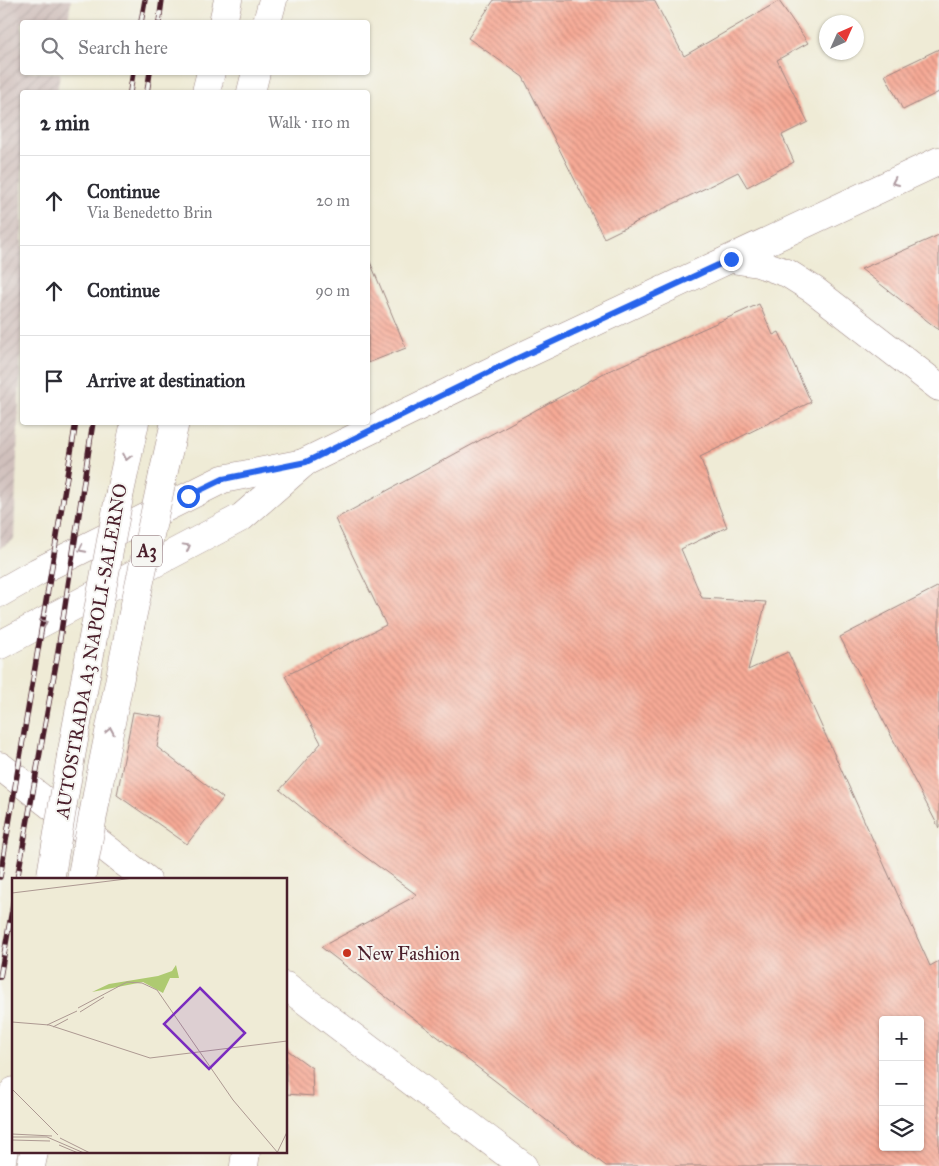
<!DOCTYPE html>
<html lang="en">
<head>
<meta charset="utf-8">
<style>
	:root { --surface:#fff; --page:#f2f2f3; --text:#2b2b33; --muted:#7c7c81; --line:#e1e1e2 }
	body { margin:0; font-family:"IM FELL Great Primer",serif; background:var(--page); color:var(--text) }
	.controls { position:absolute; right:15px; bottom:15px; display:grid; overflow:hidden; border-radius:5px; box-shadow:0 1px 4px #0004 }
	.controls button { width:45px; height:45px; display:grid; place-items:center; padding:0; border:0; border-bottom:1px solid var(--line); background:var(--surface); color:var(--text); font:25px sans-serif }
	.compass { position:absolute; left:819px; top:15px; width:45px; height:45px; border-radius:50%; background:var(--surface); box-shadow:0 1px 4px #0004; rotate:45deg }
	.stop { position:absolute; width:15px; height:15px; margin:-11px; border:4px solid #2563eb; border-radius:50%; background:#fff }
	.stop.end { background:#2563eb; border-color:#fff; box-shadow:0 1px 5px #0008 }
	.list { margin:0; padding:0; list-style:none }
	h2 { display:flex; justify-content:space-between; align-items:center; height:65px; margin:0; padding:0 20px; font-size:21px }
	h2 small { font-size:16px; font-weight:400; color:var(--muted) }
	.list li { display:grid; grid-template-columns:32px 1fr auto; gap:15px; align-items:center; box-sizing:border-box; height:90px; padding:0 20px; border-top:1px solid var(--line) }
	.list b { display:block; font-size:19px; white-space:nowrap }
	.list p { margin:0; font-size:16px; white-space:nowrap; color:var(--muted) }
	.list em { font-size:16px; font-style:normal; color:var(--muted) }
	.icon { flex:none; width:28px; height:28px; fill:none; stroke:currentColor; stroke-width:2; stroke-linecap:round; stroke-linejoin:round }
	.map { position:relative; flex:none; width:939px; height:1166px; overflow:hidden }
	.search { position:absolute; background:var(--surface); box-shadow:0 1px 4px #0004; left:20px; top:20px; width:350px; height:55px; display:flex; align-items:center; gap:12px; box-sizing:border-box; padding:0 18px; border-radius:5px; color:var(--muted); font-size:19px }
	.panel { position:absolute; background:var(--surface); box-shadow:0 1px 4px #0004; left:20px; top:90px; width:350px; height:335px; border-radius:5px }
	.map>svg:first-child { display:block }
</style>
</head>
<body>
<div class="map">
<svg width="939" height="1166" viewBox="0 0 939 1166">
	<defs>
		<pattern id="industrial-furrows" width="10" height="10" patternUnits="userSpaceOnUse" patternTransform="scale(1.25)"><rect width="10" height="10" fill="#d0c0bc"/><path d="M-1 1l2-2M0 10L10 0M9 11l2-2" fill="none" stroke="#b4a5a2"/></pattern>
		<pattern id="building-back-hatch" width="6" height="6" patternUnits="userSpaceOnUse" patternTransform="scale(1.25)"><rect width="6" height="6" fill="#f7aa96"/><path d="M-1 5l2 2M0 0l6 6M5-1l2 2" fill="none" stroke="#ca8a7b"/></pattern>
	</defs>
	<rect width="100%" height="100%" fill="#f6f6f2"/>
	<filter id="ink" filterUnits="userSpaceOnUse"><feTurbulence type="fractalNoise" baseFrequency=".02" numOctaves="2"/><feDisplacementMap in="SourceGraphic" scale="10" xChannelSelector="R" yChannelSelector="G"/><feConvolveMatrix kernelMatrix="1 2 1 2 8 2 1 2 1" color-interpolation-filters="sRGB"/></filter>
	<filter id="wash" filterUnits="userSpaceOnUse"><feTurbulence type="fractalNoise" baseFrequency=".0096" numOctaves="4" result="noise"/><feDisplacementMap in="SourceGraphic" scale="20" xChannelSelector="R" yChannelSelector="G"/><feGaussianBlur stdDeviation="1.12" result="paint"/><feColorMatrix in="noise" values="0 0 0 0 0 0 0 0 0 0 0 0 0 0 0 0 0 1.4 0 .05"/><feComposite in="paint" operator="in"/></filter>
	<g filter="url(#wash)">
		<rect width="100%" height="100%" fill="#efebd6"/>
		<polygon fill="url(#industrial-furrows)" points="0,0 71,0 68,22 22,22 22,72 60,73 57,92 22,92 22,315 14,539 0,548"/>
		<g id="blocks">
			<g fill="url(#building-back-hatch)" fill-rule="evenodd">
				<polygon points="494,0 654,0 684,56 779,1 808,43 777,60 808,122 782,135 794,162 747,187 738,172 604,238 523,77 468,38"/>
				<polygon points="939,49 939,92 903,110 885,75"/>
				<polygon points="939,235 939,330 861,269"/>
				<polygon points="368,257 406,348 368,363"/>
				<path d="M759,304l14,31 6,-3 32,70 -111,55 27,70 -46,22 21,49 64,4 -18,68 40,-18 142,314 9,-5v205h-333l-285,-219 96,-52 -93,-69 -44,-36 41,-47 -36,-67 101,-51 -51,-106 269,-146zM883,1020h37v127h-37z"/>
				<polygon points="939,586 939,828 840,637"/>
				<polygon points="133,712 163,717 157,747 223,798 187,844 117,795"/>
				<polygon points="286,1049 312,1068 313,1096 286,1094"/>
			</g>
		</g>
	</g>
	<g filter="url(#ink)">
		<use href="#blocks" fill-opacity="0" stroke="#9c8580" stroke-width="1"/>
		<g fill="none" stroke-linecap="round" stroke-linejoin="round">
			<g stroke="#9c8580" stroke-width="29">
				<g id="minor">
					<polyline points="731,259 758,263 787,273 814,290 939,387"/>
					<polyline points="0,593 37,572 223,479 304,463"/>
					<polyline points="0,645 242,517 305,462 516,359 939,161"/>
					<polyline points="244,1166 246,1152"/>
				</g>
			</g>
			<g stroke="#9c8580" stroke-width="29">
				<g id="secondary">
					<polyline points="0,766 147,880"/>
					<polyline points="286,986 523,1166"/>
				</g>
			</g>
			<g stroke="#9c8580" stroke-width="29">
				<g id="motorway">
					<polyline points="223,22 228,0"/>
					<polyline points="267,22 273,0"/>
					<polyline points="206,92 211,72"/>
					<polyline points="251,92 256,72"/>
					<polyline points="163,475 175,422"/>
					<polyline points="120,492 135,422"/>
					<polyline points="71,756 92,643"/>
					<polyline points="100,778 130,627"/>
					<polyline points="1,1166 14,1091"/>
					<polyline points="31,1166 34,1152"/>
				</g>
			</g>
			<use href="#minor" stroke="#fff" stroke-width="28"/>
			<use href="#secondary" stroke="#fff" stroke-width="28"/>
			<use href="#motorway" stroke="#fff" stroke-width="28"/>
			<g stroke="#4a1f2b" stroke-width="5.5">
				<g id="rail">
					<polyline points="141,22 145,0"/>
					<polyline points="159,22 162,0"/>
					<polyline points="130,92 133,72"/>
					<polyline points="147,92 150,72"/>
					<polyline points="0,877 76,422"/>
					<polyline points="17,880 57,658 93,422"/>
					<polyline points="0,977 14,899"/>
				</g>
			</g>
			<use href="#rail" stroke="#f6f6f2" stroke-width="4" stroke-dasharray="11" stroke-linecap="butt"/>
			<g stroke="#9c8580" stroke-width="29" stroke-linecap="butt">
				<g id="motorway-bridge">
					<polyline points="130,627 163,475"/>
					<polyline points="92,643 120,492"/>
					<polyline points="51,875 71,756"/>
					<polyline points="81,880 100,778"/>
				</g>
			</g>
			<use href="#motorway-bridge" stroke="#fff" stroke-width="28"/>
		</g>
		<defs><path id="oneway-chevron" d="M-2-3.5L2.5 0L-2 3.5" fill="none" stroke-width="1.6" stroke-linecap="round" stroke-linejoin="round" transform="scale(1.25)"/></defs>
		<g stroke="#ae9aa0">
			<use href="#oneway-chevron" transform="translate(895 182) rotate(155)"/>
			<use href="#oneway-chevron" transform="translate(127 457) rotate(102)"/>
			<use href="#oneway-chevron" transform="translate(187 547) rotate(-29)"/>
			<use href="#oneway-chevron" transform="translate(82 549) rotate(153)"/>
			<use href="#oneway-chevron" transform="translate(44 623) rotate(-28)"/>
			<use href="#oneway-chevron" transform="translate(110 731) rotate(-79)"/>
		</g>
	</g>
	<g fill="none" stroke-linecap="round" stroke-linejoin="round" filter="url(#ink)">
		<polyline stroke="#2563eb" stroke-width="6" points="188,496 223,479 306,462 516,359 731,259"/>
	</g>
	<circle fill="#c8321e" stroke="#f6f6f2" stroke-width="2" cx="347" cy="953" r="5"/>
	<g text-anchor="middle" dominant-baseline="central" stroke-width="4" stroke-linejoin="round" paint-order="stroke">
		<rect fill="#f6f6f2" stroke="#7e6067" stroke-width="1" x="132" y="535.5" width="30" height="31" rx="4"/>
		<g font-size="18" font-weight="bold" fill="#4a1f2b">
			<text x="147" y="551">A3</text>
		</g>
		<g font-size="19" fill="#4a1f2b" stroke="#f6f6f2">
			<text transform="translate(91 651) rotate(-80)">AUTOSTRADA A3 NAPOLI-SALERNO</text>
		</g>
		<g font-size="19" fill="#4a1f2b" stroke="#f6f6f2" text-anchor="start">
			<text x="357" y="953">New Fashion</text>
		</g>
	</g>
	<g transform="translate(12 878)">
		<rect width="275" height="275" fill="#efebd6"/>
		<path d="M164,87l3,13h-9l-7,15 -20,-11 -51,10 17,-8 49,-8 14,-5z" fill="#aeca71"/>
		<path fill="none" stroke="#ad9992" stroke-width="1" d="M0,15l122,-15M66,130l49,-26 15,1 15,7 76,110 45,53M68,134l24,-15M0,144l37,3 101,33 137,-17M35,147l30,-14M41,149l15,-8M0,211l46,46M0,256l40,2M0,259h35l37,16M48,260l30,15M0,262l38,1M47,267l19,8M265,275l10,-21"/>
		<path fill="#7b2cbf" fill-opacity="0.15" stroke="#7b2cbf" stroke-width="2.5" d="M188,110l45,45 -36,36 -45,-45z"/>
		<rect width="275" height="275" fill="none" stroke="#4a1f2b" stroke-width="2.5"/>
	</g>
</svg>
<div class="controls">
<button>+</button>
<button>−</button>
<button><svg class="icon" aria-label="layers" viewBox="0 0 24 24"><path d="M12 4l9 5-9 5-9-5zM3 14l9 5 9-5"/></svg></button>
</div>
<svg class="compass" viewBox="-18 -18 36 36"><path d="M0-13l5 13h-10z" fill="#e53935"/><path d="M0 13l5-13h-10z" fill="#7c7c81"/></svg>
<div class="stop" style="left:188px;top:496px"></div>
<div class="stop end" style="left:731px;top:259px"></div>
<div class="search"><svg class="icon" aria-label="search" viewBox="0 0 24 24"><circle cx="10" cy="10" r="6"/><path d="M15 15l6 6"/></svg>Search here</div>
<section class="panel">
<h2>2 min<small>Walk · 110 m</small></h2>
<ul class="list">
<li><svg class="icon" aria-label="ahead" viewBox="0 0 24 24"><path d="M12 20V5M6 11l6-6 6 6"/></svg><div><b>Continue</b><p>Via Benedetto Brin</p></div><em>20 m</em></li>
<li><svg class="icon" aria-label="ahead" viewBox="0 0 24 24"><path d="M12 20V5M6 11l6-6 6 6"/></svg><div><b>Continue</b></div><em>90 m</em></li>
<li><svg class="icon" aria-label="arrive" viewBox="0 0 24 24"><path d="M6 21V4h12l-3 4 3 4H6"/></svg><div><b>Arrive at destination</b></div></li>
</ul>
</section>
</div>
</body>
</html>
